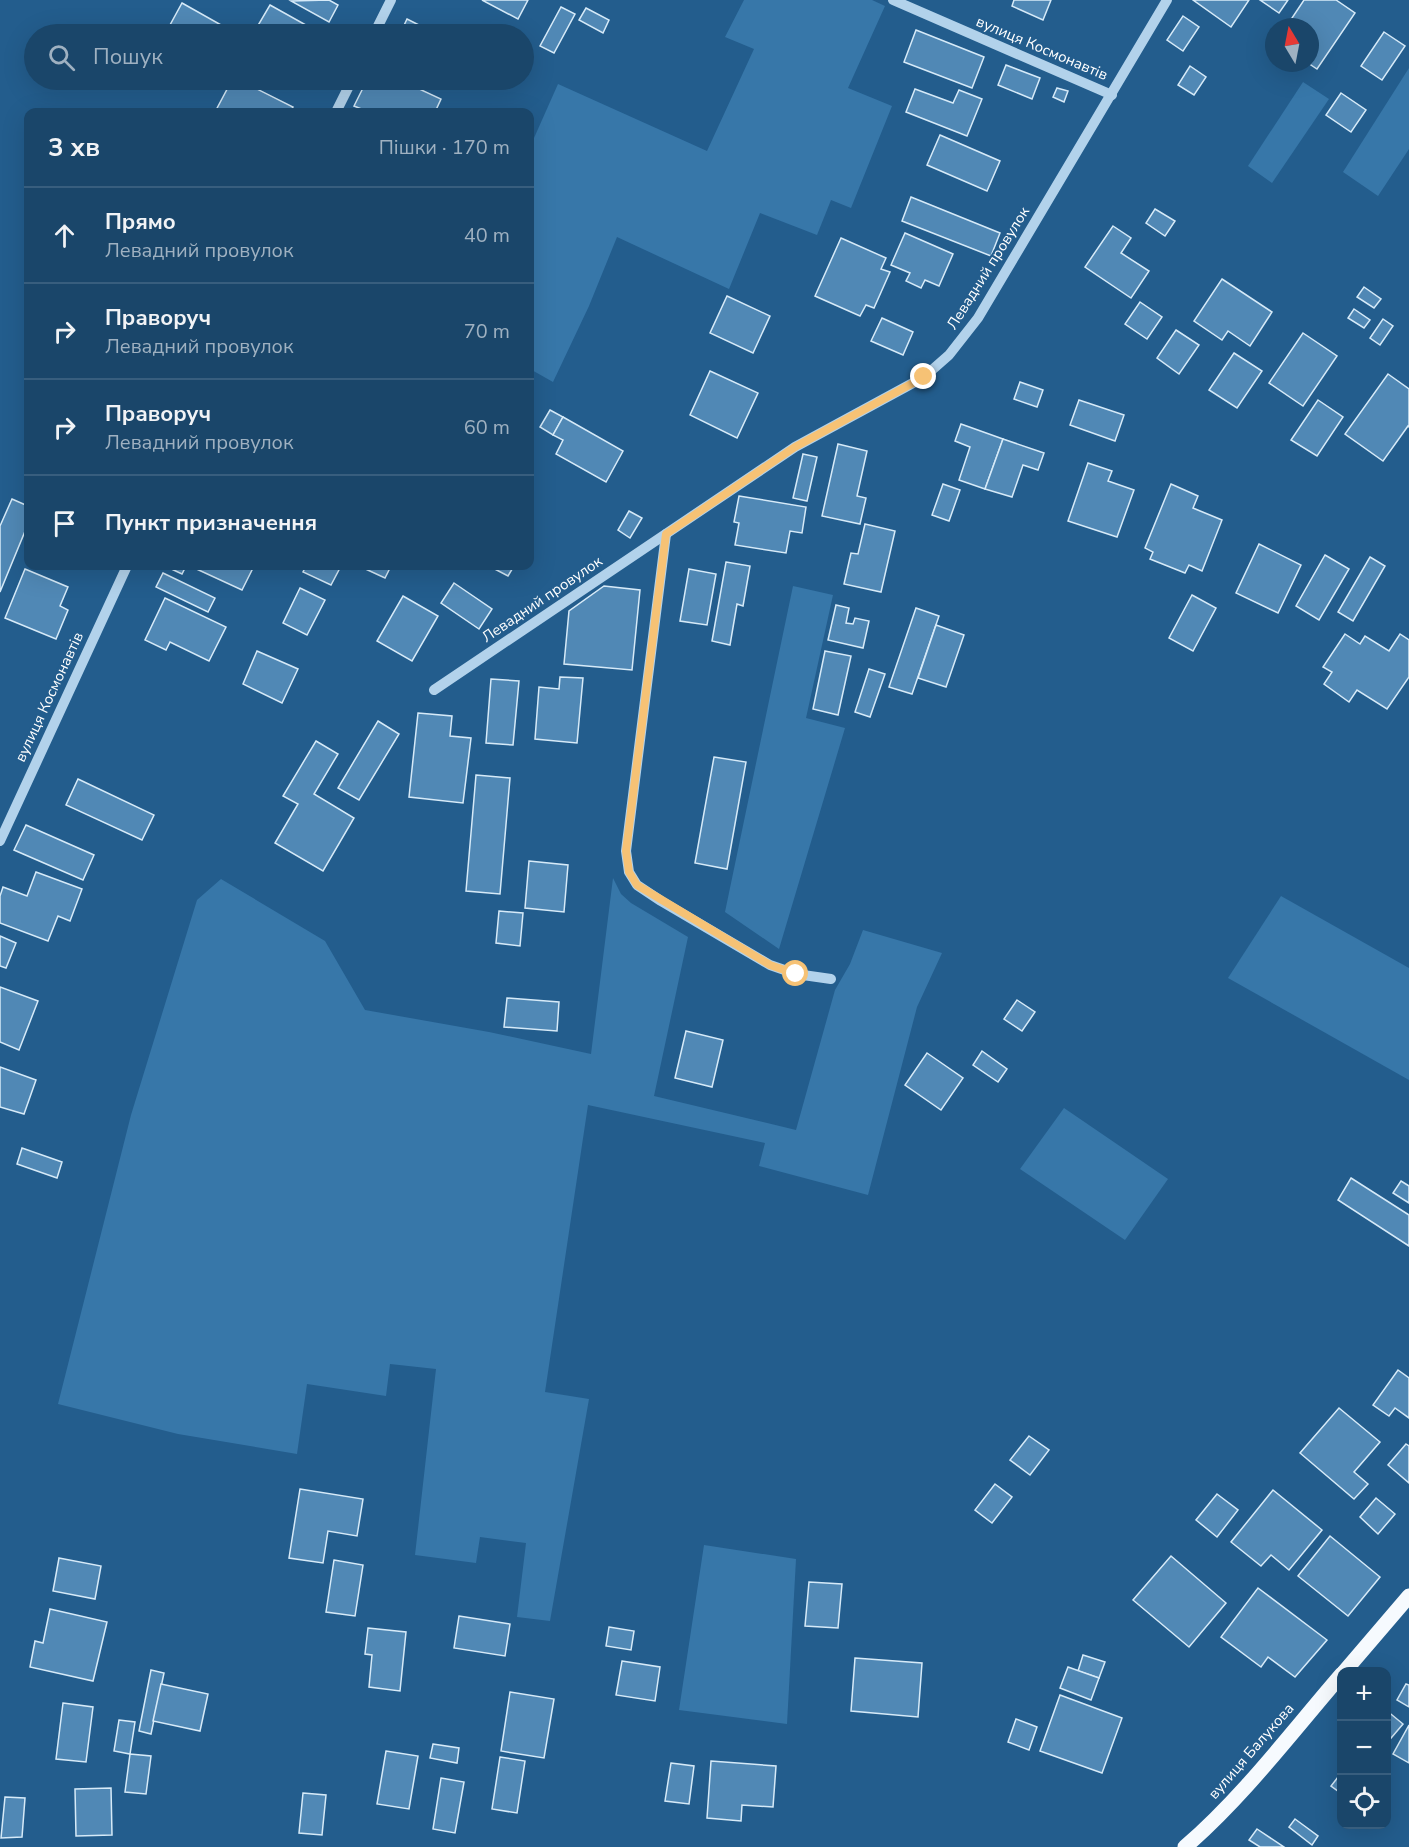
<!DOCTYPE html>
<html lang="uk">
<head>
<meta charset="utf-8">
<style>
	:root { --surface:#1a466a; --page:#275072; --text:#f1f3f6; --muted:#9fb1c1; --line:#385e7e }
	body { margin:0; font-family:"Nunito Sans",sans-serif; background:var(--page); color:var(--text) }
	.controls { position:absolute; right:18px; bottom:18px; display:grid; overflow:hidden; border-radius:12px; box-shadow:0 6px 24px #0002 }
	.controls button { width:54px; height:54px; display:grid; place-items:center; padding:0; border:0; border-bottom:2px solid var(--line); background:var(--surface); color:var(--text); font:30px sans-serif }
	.compass { position:absolute; left:1265px; top:18px; width:54px; height:54px; border-radius:50%; background:var(--surface); box-shadow:0 6px 24px #0002; rotate:350deg }
	.stop { position:absolute; width:18px; height:18px; margin:-14px; border:4px solid #f6c275; border-radius:50%; background:#fff }
	.stop.end { background:#f6c275; border-color:#fff; box-shadow:0 2px 6px #0008 }
	.list { margin:0; padding:0; list-style:none }
	h2 { display:flex; justify-content:space-between; align-items:center; height:78px; margin:0; padding:0 24px; font-size:26px }
	h2 small { font-size:20px; font-weight:400; color:var(--muted) }
	.list li { display:grid; grid-template-columns:39px 1fr auto; gap:18px; align-items:center; box-sizing:border-box; height:96px; padding:0 24px; border-top:2px solid var(--line) }
	.list b { display:block; font-size:22px; white-space:nowrap }
	.list p { margin:0; font-size:20px; white-space:nowrap; color:var(--muted) }
	.list em { font-size:20px; font-style:normal; color:var(--muted) }
	.icon { flex:none; width:33px; height:33px; fill:none; stroke:currentColor; stroke-width:2; stroke-linecap:round; stroke-linejoin:round }
	.map { position:relative; flex:none; width:1409px; height:1847px; overflow:hidden }
	.search { position:absolute; background:var(--surface); box-shadow:0 6px 24px #0002; left:24px; top:24px; width:510px; height:66px; display:flex; align-items:center; gap:15px; box-sizing:border-box; padding:0 21px; border-radius:33px; color:var(--muted); font-size:22px }
	.panel { position:absolute; background:var(--surface); box-shadow:0 6px 24px #0002; left:24px; top:108px; width:510px; height:462px; border-radius:12px }
	.map>svg:first-child { display:block }
</style>
</head>
<body>
<div class="map">
<svg width="1409" height="1847" viewBox="0 0 1409 1847">
	<rect width="100%" height="100%" fill="#235d8d"/>
	<g fill="#3777a9">
		<polygon points="744,0 872,0 885,6 848,88 892,106 851,208 831,200 817,235 760,213 729,289 617,237 589,306 553,382 530,369 530,147 558,84 707,151 754,49 725,37"/>
		<polygon points="1409,68 1409,149 1378,196 1343,172"/>
		<polygon points="1303,82 1329,99 1272,183 1248,166"/>
		<polygon points="793,586 833,595 806,718 845,728 779,949 725,912"/>
		<polygon points="613,878 621,894 631,903 688,937 654,1096 796,1130 835,990 850,964 863,930 942,953 917,1007 868,1195 759,1166 765,1143 588,1105 545,1392 589,1399 550,1621 517,1617 526,1543 480,1537 476,1563 415,1555 436,1369 390,1364 386,1396 307,1384 297,1454 178,1434 58,1404 131,1115 197,900 221,879 325,941 365,1010 489,1032 591,1054"/>
		<polygon points="1281,896 1409,968 1409,1080 1228,978"/>
		<polygon points="1064,1108 1168,1179 1125,1240 1020,1169"/>
		<polygon points="704,1545 796,1559 787,1724 679,1710"/>
	</g>
	<g fill="#5088b5" stroke="#d6eaf8" stroke-width="1.5">
		<polygon points="329,0 338,5 329,22 291,1"/>
		<polygon points="482,0 528,0 518,19"/>
		<polygon points="1014,0 1051,0 1043,20 1012,6"/>
		<polygon points="1193,0 1249,0 1231,27"/>
		<polygon points="1260,0 1288,0 1279,13"/>
		<polygon points="1304,0 1336,0 1355,13 1317,69 1308,63 1310,63 1310,27 1286,27"/>
		<polygon points="182,3 230,30 227,34 186,34 170,25"/>
		<polygon points="270,5 322,34 253,34"/>
		<polygon points="561,7 575,14 554,53 540,46"/>
		<polygon points="586,8 609,20 603,33 579,20"/>
		<polygon points="1183,16 1199,27 1183,51 1167,40"/>
		<polygon points="407,19 433,32 432,34 400,34"/>
		<polygon points="916,30 984,57 972,88 904,62"/>
		<polygon points="1384,32 1405,46 1382,80 1361,66"/>
		<polygon points="1006,65 1040,78 1032,99 998,85"/>
		<polygon points="1190,66 1206,77 1194,95 1178,85"/>
		<polygon points="232,80 239,80 293,107 290,112 215,112"/>
		<polygon points="367,80 400,80 441,99 435,112 369,112 354,106"/>
		<polygon points="1057,88 1068,91 1064,102 1053,97"/>
		<polygon points="915,89 953,103 959,90 982,99 967,136 906,112"/>
		<polygon points="1341,93 1366,110 1351,132 1326,115"/>
		<polygon points="940,135 1000,161 987,191 927,165"/>
		<polygon points="911,197 1000,233 991,256 902,221"/>
		<polygon points="1155,209 1175,221 1165,236 1146,223"/>
		<polygon points="1113,226 1131,238 1121,253 1149,271 1131,298 1085,267"/>
		<polygon points="905,233 953,254 939,286 925,280 921,288 906,281 910,273 891,265"/>
		<polygon points="841,238 886,258 881,269 890,272 874,308 866,305 860,316 815,296"/>
		<polygon points="1222,279 1272,312 1250,346 1228,331 1222,340 1194,321"/>
		<polygon points="1364,287 1381,299 1374,308 1357,297"/>
		<polygon points="727,296 770,316 753,353 710,333"/>
		<polygon points="1140,302 1162,317 1147,339 1125,324"/>
		<polygon points="1354,309 1370,320 1364,328 1348,318"/>
		<polygon points="882,318 913,332 903,355 871,341"/>
		<polygon points="1383,319 1393,326 1380,345 1370,338"/>
		<polygon points="1176,330 1199,345 1179,374 1157,358"/>
		<polygon points="1303,333 1337,356 1303,406 1269,383"/>
		<polygon points="1234,353 1262,371 1237,408 1209,390"/>
		<polygon points="710,371 758,393 737,438 690,415"/>
		<polygon points="1388,374 1409,389 1409,427 1408,426 1383,461 1345,434"/>
		<polygon points="1020,382 1043,390 1037,407 1014,399"/>
		<polygon points="1079,400 1124,415 1115,441 1070,425"/>
		<polygon points="1318,400 1343,417 1317,456 1291,440"/>
		<polygon points="550,410 563,417 553,435 540,427"/>
		<polygon points="563,417 623,451 606,482 556,454 563,440 553,435"/>
		<polygon points="961,424 1003,439 985,489 959,480 970,447 955,441"/>
		<polygon points="1003,439 1044,453 1038,470 1023,465 1012,497 985,489"/>
		<polygon points="838,444 867,451 857,496 866,498 860,524 822,516"/>
		<polygon points="803,454 817,457 807,501 793,498"/>
		<polygon points="1088,463 1112,471 1108,481 1134,490 1117,537 1068,521"/>
		<polygon points="943,484 960,490 949,521 932,515"/>
		<polygon points="1171,484 1198,496 1193,508 1222,520 1202,571 1189,565 1185,573 1150,559 1153,552 1145,548"/>
		<polygon points="739,496 806,507 802,533 790,531 786,553 735,545 739,523 734,522"/>
		<polygon points="12,499 28,506 28,524 0,592 0,526"/>
		<polygon points="629,511 642,518 630,538 618,530"/>
		<polygon points="865,524 895,531 881,592 844,584 851,553 858,554"/>
		<polygon points="1259,544 1301,565 1278,613 1236,593"/>
		<polygon points="1325,555 1349,569 1319,620 1296,606"/>
		<polygon points="1370,557 1385,566 1353,621 1338,612"/>
		<polygon points="726,562 750,566 743,606 737,604 730,645 712,641"/>
		<polygon points="165,566 186,566 182,574"/>
		<polygon points="190,566 254,566 242,590"/>
		<polygon points="306,566 341,566 331,585 303,572"/>
		<polygon points="359,566 391,566 385,578"/>
		<polygon points="489,566 514,566 508,576"/>
		<polygon points="25,569 68,587 60,606 68,610 56,639 5,618"/>
		<polygon points="689,569 716,574 707,625 680,621"/>
		<polygon points="163,573 215,598 208,612 156,587"/>
		<polygon points="454,583 492,609 479,629 441,603"/>
		<polygon points="604,586 640,590 632,670 564,664 569,611"/>
		<polygon points="300,588 325,600 307,635 283,623"/>
		<polygon points="1192,595 1216,608 1193,651 1169,638"/>
		<polygon points="403,596 438,616 412,661 377,641"/>
		<polygon points="165,598 226,627 209,661 170,642 166,650 145,640"/>
		<polygon points="836,605 849,608 846,623 853,624 855,618 869,621 863,648 828,640"/>
		<polygon points="916,608 939,616 912,694 889,687"/>
		<polygon points="936,625 964,635 946,687 918,678"/>
		<polygon points="1345,634 1360,644 1365,636 1389,651 1400,634 1409,640 1409,677 1387,709 1357,690 1349,702 1324,684 1332,672 1323,667"/>
		<polygon points="257,651 298,669 282,703 243,684"/>
		<polygon points="825,651 851,656 838,715 813,709"/>
		<polygon points="869,669 885,674 870,717 855,712"/>
		<polygon points="560,677 583,678 577,743 535,739 539,687 559,689"/>
		<polygon points="491,679 519,681 513,745 486,743"/>
		<polygon points="418,713 452,716 450,736 471,738 463,803 409,797"/>
		<polygon points="378,721 399,734 359,800 338,788"/>
		<polygon points="316,741 338,754 314,794 354,818 323,871 275,843 298,804 283,796"/>
		<polygon points="714,757 746,762 727,869 695,863"/>
		<polygon points="476,775 510,778 500,894 466,891"/>
		<polygon points="78,779 154,815 142,840 66,805"/>
		<polygon points="26,825 94,855 83,880 14,850"/>
		<polygon points="529,861 568,865 564,912 525,908"/>
		<polygon points="36,872 82,889 70,921 58,916 48,941 0,923 0,896 3,887 27,896"/>
		<polygon points="499,911 523,913 520,946 496,943"/>
		<polygon points="0,936 16,943 6,968 0,966"/>
		<polygon points="0,987 38,1001 19,1050 0,1042"/>
		<polygon points="507,998 559,1002 557,1031 504,1027"/>
		<polygon points="1017,1000 1035,1012 1022,1031 1004,1019"/>
		<polygon points="686,1031 723,1040 712,1087 675,1078"/>
		<polygon points="982,1051 1007,1069 998,1082 973,1065"/>
		<polygon points="927,1053 963,1078 941,1110 905,1085"/>
		<polygon points="0,1067 36,1080 24,1114 0,1107"/>
		<polygon points="22,1148 62,1162 57,1178 17,1164"/>
		<polygon points="1351,1178 1409,1215 1409,1246 1338,1200"/>
		<polygon points="1401,1181 1409,1186 1409,1203 1393,1193"/>
		<polygon points="1398,1370 1409,1378 1409,1418 1395,1408 1389,1416 1373,1405"/>
		<polygon points="1339,1408 1380,1442 1354,1472 1368,1484 1354,1499 1300,1453"/>
		<polygon points="1029,1436 1049,1450 1030,1475 1010,1460"/>
		<polygon points="1406,1444 1409,1446 1409,1483 1388,1465"/>
		<polygon points="995,1484 1012,1497 992,1523 975,1510"/>
		<polygon points="300,1489 363,1499 357,1536 328,1531 323,1563 289,1558"/>
		<polygon points="1273,1490 1322,1530 1289,1570 1271,1555 1261,1566 1231,1542"/>
		<polygon points="1217,1494 1238,1510 1217,1537 1196,1520"/>
		<polygon points="1376,1498 1395,1514 1378,1534 1360,1517"/>
		<polygon points="1330,1536 1380,1577 1348,1616 1298,1576"/>
		<polygon points="1171,1556 1226,1603 1189,1647 1133,1600"/>
		<polygon points="59,1558 101,1566 95,1599 53,1591"/>
		<polygon points="334,1560 363,1565 355,1616 326,1612"/>
		<polygon points="809,1582 842,1584 838,1628 805,1626"/>
		<polygon points="1258,1588 1327,1640 1295,1677 1268,1657 1261,1667 1221,1637"/>
		<polygon points="50,1609 107,1622 93,1681 30,1667 35,1641 43,1643"/>
		<polygon points="459,1616 510,1624 505,1656 454,1648"/>
		<polygon points="609,1627 634,1631 631,1650 606,1646"/>
		<polygon points="368,1628 406,1632 400,1691 369,1687 372,1655 365,1654"/>
		<polygon points="1083,1655 1105,1662 1099,1678 1078,1671"/>
		<polygon points="855,1658 922,1663 918,1717 851,1711"/>
		<polygon points="622,1661 660,1667 655,1701 616,1695"/>
		<polygon points="1068,1667 1099,1678 1091,1700 1060,1688"/>
		<polygon points="151,1670 164,1673 151,1734 139,1731"/>
		<polygon points="161,1684 208,1694 200,1731 153,1721"/>
		<polygon points="1406,1684 1409,1685 1409,1707 1397,1700"/>
		<polygon points="510,1692 554,1699 544,1758 501,1751"/>
		<polygon points="1060,1695 1122,1718 1102,1773 1040,1751"/>
		<polygon points="63,1703 93,1707 86,1762 56,1759"/>
		<polygon points="1386,1710 1403,1724 1386,1744"/>
		<polygon points="1016,1719 1037,1727 1029,1750 1008,1742"/>
		<polygon points="119,1720 135,1722 130,1754 114,1751"/>
		<polygon points="1409,1725 1409,1763 1393,1754"/>
		<polygon points="433,1744 459,1748 457,1763 430,1758"/>
		<polygon points="386,1751 418,1756 409,1809 377,1804"/>
		<polygon points="130,1754 151,1756 146,1794 125,1792"/>
		<polygon points="500,1757 525,1761 517,1813 492,1809"/>
		<polygon points="711,1761 776,1766 773,1807 742,1805 741,1821 707,1818"/>
		<polygon points="671,1763 694,1766 689,1804 665,1801"/>
		<polygon points="1342,1772 1342,1794 1331,1786"/>
		<polygon points="441,1778 464,1782 455,1833 433,1829"/>
		<polygon points="111,1788 112,1835 76,1836 75,1789"/>
		<polygon points="303,1793 326,1795 322,1835 299,1833"/>
		<polygon points="5,1797 25,1798 22,1837 1,1838"/>
		<polygon points="1295,1819 1318,1836 1312,1845 1289,1827"/>
		<polygon points="1257,1829 1284,1847 1260,1847 1249,1840"/>
	</g>
	<g fill="none" stroke-linecap="round" stroke-linejoin="round">
		<g stroke="#b2d2eb" stroke-width="10">
			<polyline points="893,0 1112,95"/>
			<polyline points="374,34 391,0"/>
			<polyline points="336,112 352,80"/>
			<polyline points="666,534 626,851 629,872 637,885 661,901 770,965 796,974 831,979"/>
			<polyline points="434,690 795,447 924,377 949,355 978,318 1167,0"/>
			<polyline points="0,841 127,566"/>
		</g>
		<g stroke="#f6fafe" stroke-width="15">
			<polyline points="1344,1672 1409,1596"/>
			<path d="M1185,1847c58,-50 106,-114 157,-173"/>
		</g>
	</g>
	<g fill="none" stroke-linecap="round" stroke-linejoin="round">
		<polyline stroke="#f6c275" stroke-width="8" points="796,974 770,965 637,885 629,872 626,851 666,534 795,447 924,377"/>
	</g>
	<g text-anchor="middle" dominant-baseline="central" stroke-width="4.5" stroke-linejoin="round" paint-order="stroke">
		<g font-size="15" fill="#fff" stroke="#235d8d">
			<text transform="translate(1042 48) rotate(23)">вулиця Космонавтів</text>
			<text transform="translate(988 268) rotate(-58)">Левадний провулок</text>
			<text transform="translate(542 599) rotate(-34)">Левадний провулок</text>
			<text transform="translate(49 697) rotate(-65)">вулиця Космонавтів</text>
			<text transform="translate(1251 1751) rotate(-49)">вулиця Балукова</text>
		</g>
	</g>
</svg>
<div class="controls">
<button>+</button>
<button>−</button>
<button><svg class="icon" aria-label="locate" viewBox="0 0 24 24"><circle cx="12" cy="12" r="6"/><path d="M12 2v4M12 18v4M2 12h4M18 12h4"/></svg></button>
</div>
<svg class="compass" viewBox="-18 -18 36 36"><path d="M0-13l5 13h-10z" fill="#e53935"/><path d="M0 13l5-13h-10z" fill="#9fb1c1"/></svg>
<div class="stop" style="left:796px;top:974px"></div>
<div class="stop end" style="left:924px;top:377px"></div>
<div class="search"><svg class="icon" aria-label="search" viewBox="0 0 24 24"><circle cx="10" cy="10" r="6"/><path d="M15 15l6 6"/></svg>Пошук</div>
<section class="panel">
<h2>3 хв<small>Пішки · 170 m</small></h2>
<ul class="list">
<li><svg class="icon" aria-label="ahead" viewBox="0 0 24 24"><path d="M12 20V5M6 11l6-6 6 6"/></svg><div><b>Прямо</b><p>Левадний провулок</p></div><em>40 m</em></li>
<li><svg class="icon" aria-label="right" viewBox="0 0 24 24"><path d="M7 20v-9h11M14 6l5 5-5 5"/></svg><div><b>Праворуч</b><p>Левадний провулок</p></div><em>70 m</em></li>
<li><svg class="icon" aria-label="right" viewBox="0 0 24 24"><path d="M7 20v-9h11M14 6l5 5-5 5"/></svg><div><b>Праворуч</b><p>Левадний провулок</p></div><em>60 m</em></li>
<li><svg class="icon" aria-label="arrive" viewBox="0 0 24 24"><path d="M6 21V4h12l-3 4 3 4H6"/></svg><div><b>Пункт призначення</b></div></li>
</ul>
</section>
</div>
</body>
</html>
